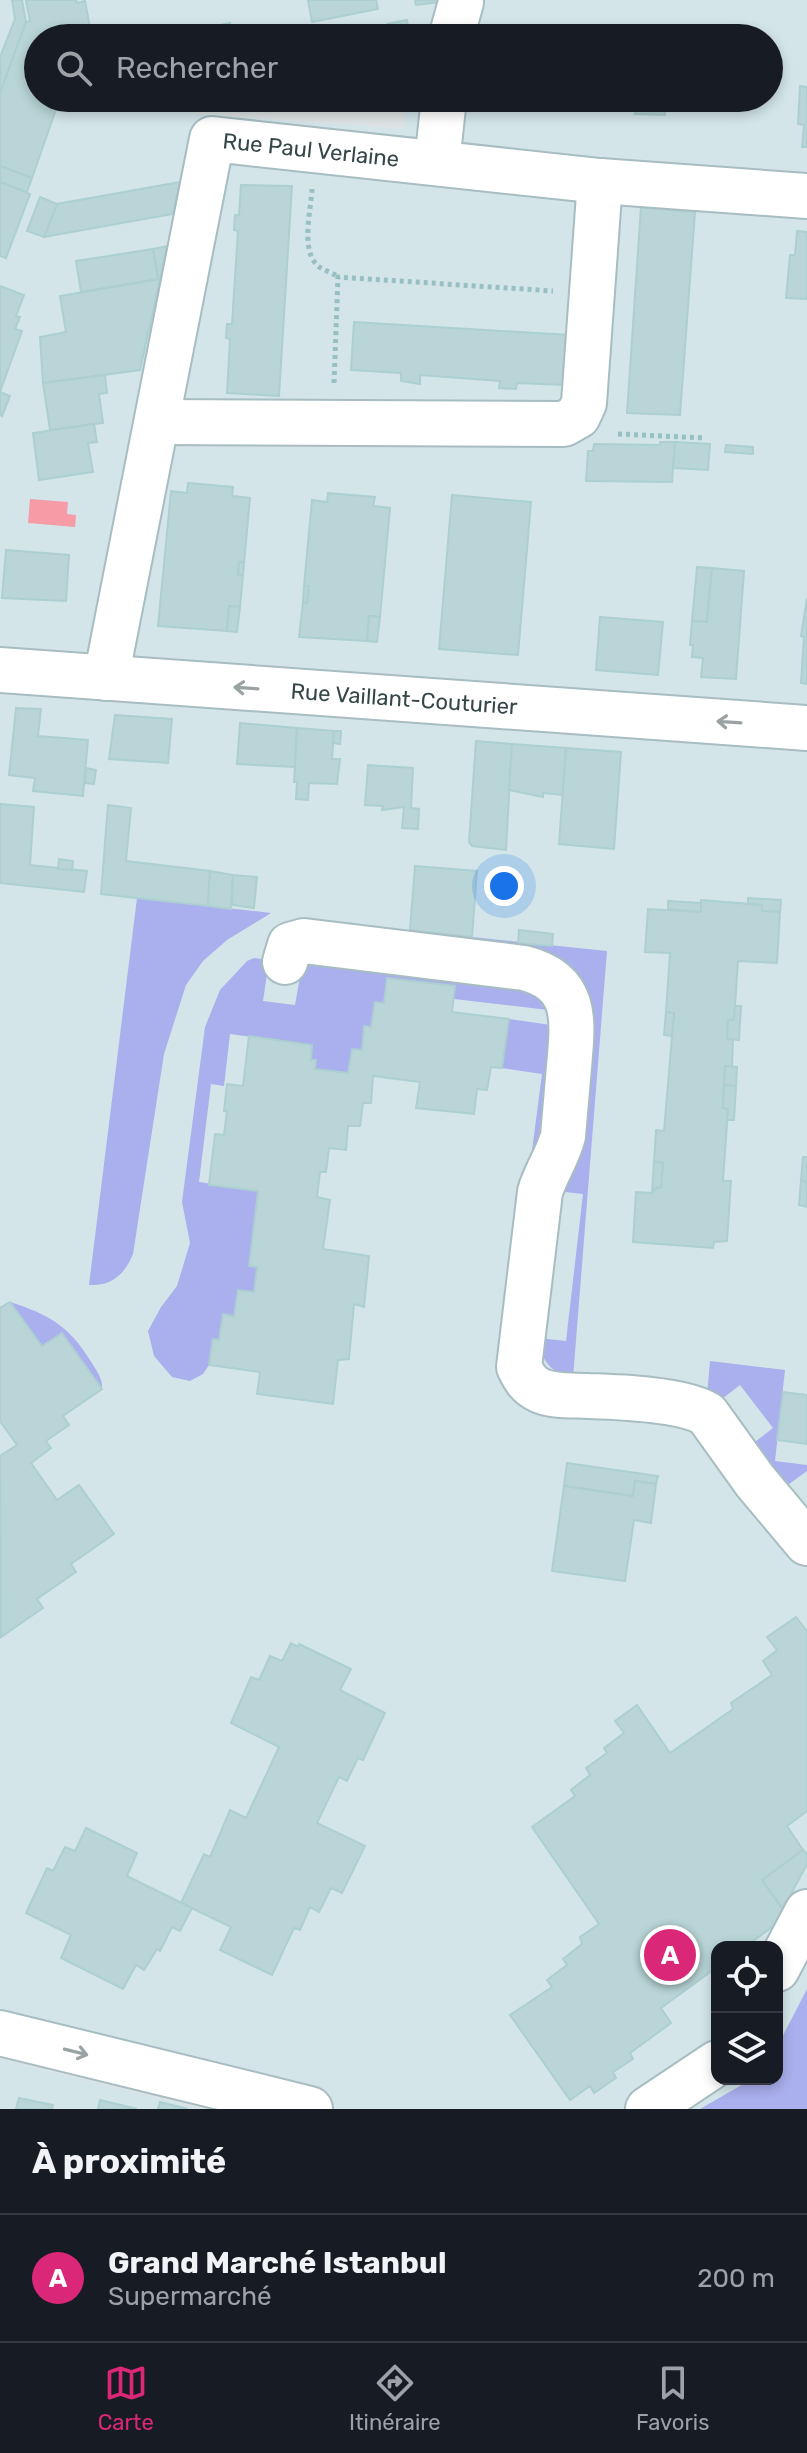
<!DOCTYPE html>
<html lang="fr">
<head>
<meta charset="utf-8">
<style>
	:root { --surface:#171b24; --page:#242831; --text:#f1f3f6; --muted:#9ea1a6; --line:#363941; --accent:#db2777 }
	body { margin:0; font-family:Rubik,sans-serif; background:var(--page); color:var(--text) }
	.controls { position:absolute; right:24px; bottom:24px; display:grid; overflow:hidden; border-radius:16px; box-shadow:0 4px 12px #0003 }
	.controls button { width:72px; height:72px; display:grid; place-items:center; padding:0; border:0; border-bottom:2px solid var(--line); background:var(--surface); color:var(--text); font:40px sans-serif }
	.you { position:absolute; left:504px; top:886px; width:28px; height:28px; margin:-20px; border:6px solid #fff; border-radius:50%; background:#1a73e8; box-shadow:0 0 0 12px #1a73e833 }
	.badge { display:grid; place-items:center; width:52px; height:52px; border-radius:50%; background:var(--accent); color:#fff; font-size:26px; font-weight:700 }
	.pin { position:absolute; translate:-50% -50%; border:4px solid #fff; box-shadow:0 2px 8px #0006 }
	.list { margin:0; padding:0; list-style:none }
	h2 { display:flex; justify-content:space-between; align-items:center; height:104px; margin:0; padding:0 32px; font-size:34px }
	h2 small { font-size:26px; font-weight:400; color:var(--muted) }
	.list li { display:grid; grid-template-columns:52px 1fr auto; gap:24px; align-items:center; box-sizing:border-box; height:128px; padding:0 32px; border-top:2px solid var(--line) }
	.list b { display:block; font-size:30px; white-space:nowrap }
	.list p { margin:0; font-size:26px; white-space:nowrap; color:var(--muted) }
	.list em { font-size:26px; font-style:normal; color:var(--muted) }
	.icon { flex:none; width:44px; height:44px; fill:none; stroke:currentColor; stroke-width:2; stroke-linecap:round; stroke-linejoin:round }
	.map { position:relative; flex:none; width:807px; height:2109px; overflow:hidden }
	.search { position:absolute; background:var(--surface); box-shadow:0 4px 12px #0003; left:24px; right:24px; top:24px; height:88px; display:flex; align-items:center; gap:20px; box-sizing:border-box; padding:0 28px; border-radius:44px; color:var(--muted); font-size:30px }
	.sheet { height:232px; background:var(--surface) }
	nav { display:flex; justify-content:space-around; align-items:center; box-sizing:border-box; height:112px; border-top:2px solid var(--line); background:var(--surface); font-size:22px; color:var(--muted) }
	nav a { display:grid; justify-items:center; gap:4px }
	nav .on { color:var(--accent) }
	.map>svg:first-child { display:block }
</style>
</head>
<body>
<div class="map">
<svg width="807" height="2109" viewBox="0 0 807 2109">
	<rect width="100%" height="100%" fill="#e5f2f4"/>
	<path fill="#d3e5e9" fill-rule="evenodd" d="M0,0h807v2109h-807zM38,38h731v60h-731zM717,1947h60v132h-60z"/>
	<g fill="#aaafed">
		<path d="M137,898l134,15 -44,27 -24,21 -17,24 -22,69 -31,200c-9,21 -21,32 -44,31z"/>
		<path d="M472,937l135,14 -34,427c-20,-3 -34,-19 -34,-40l27,3 17,-147 -27,-3 32,-170 -92,-72z"/>
		<polygon points="254,958 269,960 263,1001 295,1005 303,960 531,984 557,1011 454,999 454,986 388,978 384,1003 375,1003 371,1027 364,1027 362,1050 352,1049 348,1073 315,1069 316,1060 311,1060 312,1045 230,1034 224,1086 211,1084 199,1182 258,1191 249,1266 257,1267 254,1292 234,1316 223,1314 219,1340 212,1339 209,1365 203,1374 190,1381 172,1377 154,1356 148,1331 161,1307 177,1286 190,1243 182,1202 205,1027 220,990 247,961"/>
		<polygon points="509,1019 558,1026 551,1139 531,1158 542,1074 502,1068"/>
		<path d="M10,1302c38,12 59,24 80,58 6,10 13,18 12,29l-40,-56 -20,13z"/>
		<polygon points="710,1361 785,1370 775,1461 807,1465 807,1471 785,1487 751,1445 773,1428 740,1385 718,1402 707,1395"/>
		<polygon points="807,1989 807,2109 700,2109 752,2079 777,2079 777,2047"/>
	</g>
	<g fill="#dee4e5">
		<polygon points="199,98 405,98 403,129 195,114"/>
		<polygon points="0,2047 250,2109 203,2109 0,2059"/>
	</g>
	<polygon fill="#f79ba7" points="30,499 68,502 67,514 76,515 75,527 28,523"/>
	<g fill="#b9d5d7" stroke="#accfd2" stroke-width="2">
		<polygon points="12,0 22,0 26,22 0,94 0,57 15,19"/>
		<polygon points="26,0 76,0 77,3 85,1 92,38 38,38 38,98 60,98 32,178 0,166 0,94 26,22 30,21"/>
		<polygon points="308,0 376,0 378,9 312,22"/>
		<polygon points="415,0 449,0 449,1 416,5"/>
		<polygon points="407,20 410,37 390,38 387,24"/>
		<polygon points="230,23 233,38 218,38 215,26"/>
		<polygon points="800,86 807,87 807,147 802,147 804,125 798,124"/>
		<polygon points="511,98 717,98 716,110 665,108 665,115 635,114 636,106 544,100 544,109 517,107 517,98"/>
		<polygon points="0,166 32,178 27,192 0,182"/>
		<polygon points="0,182 30,194 6,258 0,256"/>
		<polygon points="180,182 173,214 44,237 57,204"/>
		<polygon points="241,185 292,186 279,396 227,393 230,339 226,338 227,324 232,324 238,231 234,230 235,215 239,215"/>
		<polygon points="40,197 57,204 44,237 27,231"/>
		<polygon points="641,207 695,212 680,415 627,413"/>
		<polygon points="797,231 807,232 807,299 786,298 790,255 795,255"/>
		<polygon points="167,246 160,279 158,279 153,249"/>
		<polygon points="153,249 158,279 81,292 76,261"/>
		<polygon points="160,279 140,370 43,383 40,337 66,332 60,296"/>
		<polygon points="0,286 24,295 16,316 20,317 15,329 22,331 0,392"/>
		<polygon points="354,322 569,335 565,385 517,383 516,389 499,388 500,381 420,375 420,384 401,381 401,373 351,370"/>
		<polygon points="105,375 107,393 99,394 103,423 50,430 43,383"/>
		<polygon points="0,392 10,396 2,416 0,415"/>
		<polygon points="94,424 97,442 88,443 93,472 39,480 33,433"/>
		<polygon points="660,442 675,442 672,482 586,481 588,451 593,451 594,444 660,445"/>
		<polygon points="675,442 710,444 708,470 673,468"/>
		<polygon points="726,445 753,447 753,454 725,452"/>
		<polygon points="188,483 233,487 232,496 250,498 244,563 239,562 238,575 243,575 240,607 229,606 227,631 158,626 171,491 187,493"/>
		<polygon points="328,493 375,497 373,506 390,508 380,617 369,616 367,641 299,637 303,602 307,603 309,586 304,586 312,500 327,502"/>
		<polygon points="452,495 531,502 518,655 439,649"/>
		<polygon points="6,550 69,555 66,601 2,598"/>
		<polygon points="239,562 244,563 243,575 238,575"/>
		<polygon points="697,567 712,568 707,622 692,621"/>
		<polygon points="712,568 744,571 736,679 701,677 703,658 692,657 693,645 690,645 692,621 707,622"/>
		<polygon points="304,586 309,586 307,603 303,602"/>
		<polygon points="807,598 807,684 801,683 804,637 801,636"/>
		<polygon points="229,606 240,607 237,632 227,631"/>
		<polygon points="369,616 380,617 377,642 367,641"/>
		<polygon points="600,617 663,622 658,675 596,670"/>
		<polygon points="16,708 41,709 38,736 88,740 83,796 33,791 35,778 9,775"/>
		<polygon points="115,715 172,719 168,763 109,759"/>
		<polygon points="240,723 297,728 295,767 237,764"/>
		<polygon points="297,728 334,731 332,759 340,759 337,784 309,783 308,800 296,799 297,782 294,782"/>
		<polygon points="334,731 341,731 340,744 333,743"/>
		<polygon points="476,741 512,744 506,850 472,846 469,842"/>
		<polygon points="512,744 566,748 563,795 543,793 543,797 509,790"/>
		<polygon points="566,748 621,752 614,849 559,844"/>
		<polygon points="368,765 413,768 411,808 419,809 418,829 402,828 404,807 382,810 383,806 365,805"/>
		<polygon points="86,768 96,770 94,784 85,783"/>
		<polygon points="0,804 34,807 30,865 87,871 84,892 0,883"/>
		<polygon points="108,805 131,808 126,861 210,871 208,906 101,894"/>
		<polygon points="59,859 73,861 72,870 58,869"/>
		<polygon points="415,866 477,871 472,937 410,930"/>
		<polygon points="210,871 233,875 231,909 208,906"/>
		<polygon points="233,875 257,877 254,908 232,905"/>
		<polygon points="748,898 781,900 780,912 762,911 762,905 748,904"/>
		<polygon points="701,900 762,905 762,911 780,912 777,963 738,961 734,1020 728,1020 727,1039 733,1039 732,1066 725,1066 723,1108 728,1109 723,1181 731,1181 727,1241 714,1242 713,1248 633,1242 636,1192 652,1193 656,1188 661,1187 663,1163 654,1162 656,1130 664,1131 674,1013 666,1012 670,953 645,952 648,909 701,912"/>
		<polygon points="668,901 701,903 701,912 668,909"/>
		<polygon points="519,930 553,934 552,946 518,943"/>
		<polygon points="387,978 455,986 452,1012 509,1019 502,1068 491,1067 487,1090 477,1089 474,1114 416,1108 420,1082 373,1076 371,1103 363,1103 360,1126 348,1126 346,1150 329,1148 326,1172 320,1172 317,1197 330,1200 323,1249 369,1256 364,1307 354,1304 349,1359 338,1360 333,1404 257,1394 260,1372 209,1365 213,1339 219,1340 223,1314 234,1316 238,1290 254,1292 257,1267 249,1266 258,1191 209,1185 215,1134 224,1135 227,1111 224,1111 227,1084 243,1086 249,1036 312,1045 311,1060 316,1060 315,1069 348,1073 352,1049 362,1050 364,1026 371,1027 375,1002 384,1003"/>
		<polygon points="735,1006 741,1006 739,1040 727,1039 728,1020 734,1020"/>
		<polygon points="666,1012 674,1013 672,1036 664,1035"/>
		<polygon points="725,1066 737,1067 736,1086 724,1085"/>
		<polygon points="724,1085 736,1086 734,1120 727,1120 728,1109 723,1108"/>
		<polygon points="803,1157 807,1157 807,1182 801,1181"/>
		<polygon points="654,1162 663,1163 661,1187 656,1188 652,1193"/>
		<polygon points="801,1181 807,1182 807,1207 799,1205"/>
		<polygon points="10,1302 42,1346 62,1333 102,1389 63,1416 69,1425 46,1441 51,1448 31,1463 57,1500 79,1485 114,1534 71,1564 76,1572 37,1599 43,1608 1,1637 0,1456 17,1445 0,1421 0,1308"/>
		<polygon points="783,1392 807,1395 807,1444 777,1440"/>
		<polygon points="567,1463 658,1476 656,1484 635,1481 633,1496 564,1486"/>
		<polygon points="635,1481 656,1484 651,1523 634,1520 625,1581 552,1571 564,1486 633,1496"/>
		<polygon points="796,1617 807,1631 807,1811 787,1826 803,1850 762,1880 783,1909 775,1925 745,1947 717,1947 717,1967 661,2008 671,2023 630,2053 633,2059 613,2072 616,2078 594,2093 590,2086 570,2100 510,2015 552,1987 547,1980 567,1965 563,1959 582,1944 580,1937 599,1924 532,1827 575,1796 571,1790 590,1775 586,1768 607,1753 604,1748 624,1733 615,1721 637,1705 670,1753 733,1709 731,1703 772,1675 763,1661 777,1650 767,1637"/>
		<polygon points="291,1643 298,1647 299,1644 351,1669 340,1690 385,1713 363,1760 358,1758 347,1781 339,1777 317,1823 365,1846 342,1893 331,1888 319,1912 310,1907 300,1930 294,1928 272,1975 220,1950 231,1927 181,1903 204,1854 210,1857 230,1810 246,1818 279,1747 231,1723 251,1677 259,1680 270,1656 282,1661"/>
		<polygon points="86,1828 137,1853 127,1876 192,1908 180,1931 172,1927 160,1951 157,1949 144,1970 136,1965 123,1989 61,1958 71,1935 26,1913 47,1868 53,1871 65,1847 75,1851"/>
		<polygon points="803,1850 807,1854 807,1864 783,1909 762,1880"/>
		<polygon points="19,2098 53,2105 52,2109 16,2109"/>
		<polygon points="100,2100 137,2109 98,2109"/>
		<polygon points="160,2102 188,2109 158,2109"/>
	</g>
	<g fill="none" stroke-linecap="round" stroke-linejoin="round">
		<g stroke="#a7bdc1" stroke-width="48">
			<g id="minor">
				<polyline points="451,38 461,2"/>
				<polyline points="437,163 444,98"/>
				<polyline points="157,422 564,424 578,416 584,403 600,181"/>
				<polyline points="0,670 807,728"/>
				<polyline points="106,678 212,139 600,181 807,196"/>
				<path d="M285,962l5,-17 14,-4 220,27c55,14 49,53 45,99 -2,23 -4,46 -6,69 -5,20 -17,36 -23,56l-21,175c5,10 9,18 20,23 14,7 34,5 50,6 31,1 93,3 118,18l48,67 52,62"/>
				<polyline points="777,1969 807,1912"/>
				<polyline points="0,2033 310,2109"/>
				<polyline points="648,2109 717,2063"/>
			</g>
		</g>
		<g stroke="#97bfc4" stroke-width="5" stroke-dasharray="4 4" stroke-linecap="butt">
			<path d="M312,189c-1,21 -11,58 4,75 6,7 15,7 22,13"/>
			<polyline points="334,383 338,277 553,291"/>
			<polyline points="618,434 705,438"/>
		</g>
		<use href="#minor" stroke="#fff" stroke-width="44"/>
	</g>
	<defs><path id="oneway-shaft" d="M-6 0H5M1.5-3L5.5 0L1.5 3" fill="none" stroke-width="1.6" stroke-linecap="round" stroke-linejoin="round" transform="scale(2)"/></defs>
	<g stroke="#9aa2a3">
		<use href="#oneway-shaft" transform="translate(246 688) rotate(-176)"/>
		<use href="#oneway-shaft" transform="translate(729 722) rotate(-176)"/>
		<use href="#oneway-shaft" transform="translate(76 2052) rotate(14)"/>
	</g>
	<g text-anchor="middle" dominant-baseline="central" stroke-width="8" stroke-linejoin="round" paint-order="stroke">
		<g font-size="22" fill="#344647" stroke="#fff">
			<text transform="translate(311 150) rotate(6)">Rue Paul Verlaine</text>
			<text transform="translate(404 699) rotate(4)">Rue Vaillant-Couturier</text>
		</g>
	</g>
</svg>
<div class="controls">
<button><svg class="icon" aria-label="locate" viewBox="0 0 24 24"><circle cx="12" cy="12" r="6"/><path d="M12 2v4M12 18v4M2 12h4M18 12h4"/></svg></button>
<button><svg class="icon" aria-label="layers" viewBox="0 0 24 24"><path d="M12 4l9 5-9 5-9-5zM3 14l9 5 9-5"/></svg></button>
</div>
<div class="you"></div>
<div class="pin badge" style="left:670px;top:1955px">A</div>
<div class="search"><svg class="icon" aria-label="search" viewBox="0 0 24 24"><circle cx="10" cy="10" r="6"/><path d="M15 15l6 6"/></svg>Rechercher</div>
</div>
<section class="sheet">
<h2>À proximité<small></small></h2>
<ul class="list">
<li><span class="badge">A</span><div><b>Grand Marché Istanbul</b><p>Supermarché</p></div><em>200 m</em></li>
</ul>
</section>
<nav>
<a class="on"><svg class="icon" aria-label="map" viewBox="0 0 24 24"><path d="M3 6l6-2 6 2 6-2v14l-6 2-6-2-6 2zM9 4v14M15 6v14"/></svg>Carte</a>
<a><svg class="icon" aria-label="directions" viewBox="0 0 24 24"><path d="M12 3l9 9-9 9-9-9zM9 14v-3h6M13 9l2 2-2 2"/></svg>Itinéraire</a>
<a><svg class="icon" aria-label="saved" viewBox="0 0 24 24"><path d="M7 4h10v16l-5-4-5 4z"/></svg>Favoris</a>
</nav>
</body>
</html>
